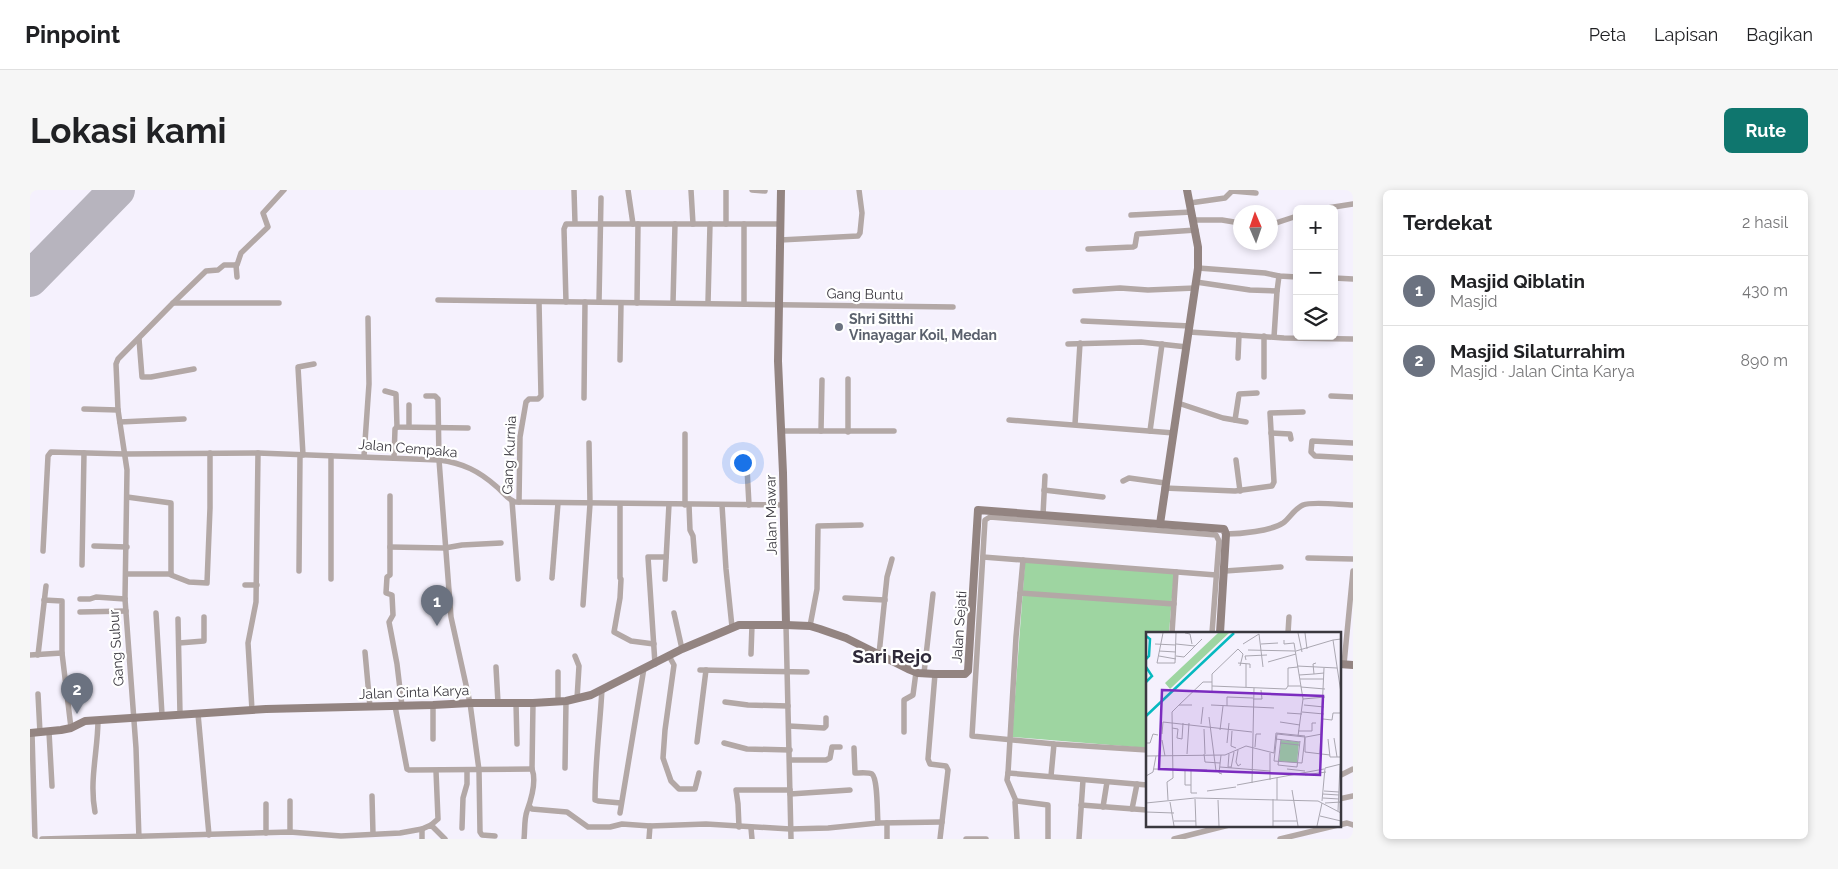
<!DOCTYPE html>
<html lang="id">
<head>
<meta charset="utf-8">
<style>
	:root { --surface:#fff; --page:#f6f6f6; --text:#202124; --muted:#757577; --line:#e0e0e0; --accent:#0f766e }
	body { margin:0; font-family:Raleway,sans-serif; background:var(--page); color:var(--text) }
	.controls { position:absolute; right:15px; top:15px; display:grid; overflow:hidden; border-radius:8px; box-shadow:0 2px 8px #0003 }
	.controls button { width:45px; height:45px; display:grid; place-items:center; padding:0; border:0; border-bottom:1px solid var(--line); background:var(--surface); color:var(--text); font:25px sans-serif }
	.compass { position:absolute; left:1203px; top:15px; width:45px; height:45px; border-radius:50%; background:var(--surface); box-shadow:0 2px 8px #0003; rotate:358deg }
	.you { position:absolute; left:712px; top:272px; width:18px; height:18px; margin:-12px; border:4px solid #fff; border-radius:50%; background:#1a73e8; box-shadow:0 0 0 8px #1a73e833 }
	.badge { display:grid; place-items:center; width:32px; height:32px; border-radius:50%; background:var(--accent); color:#fff; font-size:16px; font-weight:700 }
	.pin { position:absolute; translate:-50% -41px; filter:drop-shadow(0 1px 2px #0008) }
	.pin::after { content:''; position:absolute; top:26px; width:18px; height:15px; background:inherit; clip-path:polygon(0 0,100% 0,50% 100%) }
	.list { margin:0; padding:0; list-style:none }
	h2 { display:flex; justify-content:space-between; align-items:center; height:65px; margin:0; padding:0 20px; font-size:21px }
	h2 small { font-size:16px; font-weight:400; color:var(--muted) }
	.list li { display:grid; grid-template-columns:32px 1fr auto; gap:15px; align-items:center; box-sizing:border-box; height:70px; padding:0 20px; border-top:1px solid var(--line) }
	.list b { display:block; font-size:19px; white-space:nowrap }
	.list p { margin:0; font-size:16px; white-space:nowrap; color:var(--muted) }
	.list em { font-size:16px; font-style:normal; color:var(--muted) }
	.icon { flex:none; width:28px; height:28px; fill:none; stroke:currentColor; stroke-width:2; stroke-linecap:round; stroke-linejoin:round }
	.map { position:relative; flex:none; width:1323px; height:649px; overflow:hidden; border-radius:8px }
	header { display:flex; align-items:center; gap:30px; box-sizing:border-box; height:70px; padding:0 25px; background:var(--surface); border-bottom:1px solid var(--line) }
	header strong { font-size:24px }
	nav { display:flex; gap:28px; margin-inline-start:auto; font-size:18px }
	.intro { display:flex; align-items:center; justify-content:space-between; box-sizing:border-box; height:120px; padding:0 30px }
	h1 { margin:0; font-size:35px }
	.button { padding:12px 22px; border-radius:8px; background:var(--accent); color:#fff; font-size:18px; font-weight:700 }
	main { display:flex; gap:30px; padding:0 30px }
	aside { flex:1; background:var(--surface); border-radius:8px; box-shadow:0 2px 8px #0003 }
	.map>svg:first-child { display:block }
</style>
</head>
<body>
<header>
<strong>Pinpoint</strong>
<nav><a>Peta</a><a>Lapisan</a><a>Bagikan</a></nav>
</header>
<div class="intro"><h1>Lokasi kami</h1><a class="button">Rute</a></div>
<main>
<div class="map">
<svg width="1323" height="649" viewBox="0 0 1323 649">
	<rect width="100%" height="100%" fill="#f5f1fd"/>
	<polygon fill="#9ed5a1" points="995,372 1144,383 1139,443 1117,443 1117,558 982,547"/>
	<g fill="none" stroke-linecap="round" stroke-linejoin="round">
		<polyline stroke="#b7b4be" stroke-width="36" points="0,89 87,0"/>
		<g stroke="#b3a8a6" stroke-width="5.5">
			<polyline points="544,0 545,33"/>
			<polyline points="598,0 603,34"/>
			<polyline points="661,0 663,34"/>
			<polyline points="696,0 696,34"/>
			<polyline points="722,0 735,1"/>
			<polyline points="1160,13 1195,8 1202,1 1226,3"/>
			<polyline points="1291,19 1323,14"/>
			<polyline points="1101,25 1162,22"/>
			<polyline points="1164,30 1192,30 1210,33"/>
			<polyline points="1240,35 1267,26"/>
			<polyline points="750,50 828,46 830,43 832,23 829,0"/>
			<polyline points="1058,59 1103,57 1105,56 1107,44 1166,40"/>
			<polyline points="206,75 207,87"/>
			<polyline points="1168,78 1235,83 1249,86 1267,87"/>
			<polyline points="1304,88 1323,89"/>
			<polyline points="1166,92 1220,100 1247,101 1249,86"/>
			<polyline points="1045,101 1090,98 1118,100 1165,98"/>
			<polyline points="408,110 923,117"/>
			<polyline points="536,112 534,39 536,34 750,34"/>
			<polyline points="569,112 571,8"/>
			<polyline points="143,113 176,81 188,80 194,75 207,75 211,63 238,37 233,23 254,0"/>
			<polyline points="607,113 608,34"/>
			<polyline points="643,113 645,34"/>
			<polyline points="678,113 680,34"/>
			<polyline points="714,114 714,34"/>
			<polyline points="1053,131 1160,136"/>
			<polyline points="1159,142 1254,148 1323,149"/>
			<polyline points="1244,147 1247,101"/>
			<polyline points="109,149 112,187 121,187 164,179"/>
			<polyline points="1038,154 1111,152 1157,157"/>
			<polyline points="1208,168 1209,145"/>
			<polyline points="590,170 591,113"/>
			<polyline points="1234,187 1234,146"/>
			<polyline points="818,189 818,242"/>
			<polyline points="355,201 366,204 367,237 438,238"/>
			<polyline points="396,206 405,206 408,209 409,270 421,427 440,513 449,580 450,642 452,645 465,646"/>
			<polyline points="1301,206 1323,207"/>
			<polyline points="554,208 555,112"/>
			<polyline points="1148,213 1193,228 1216,232"/>
			<polyline points="379,215 379,236"/>
			<polyline points="54,219 88,220"/>
			<polyline points="979,230 1144,243"/>
			<polyline points="1205,230 1209,204 1227,203"/>
			<polyline points="90,232 154,229"/>
			<polyline points="1045,234 1050,153"/>
			<polyline points="751,241 864,241"/>
			<polyline points="791,241 792,190"/>
			<polyline points="1120,241 1132,154"/>
			<polyline points="1241,243 1260,244 1261,249"/>
			<polyline points="1323,253 1282,251 1281,262 1285,266 1323,268"/>
			<polyline points="273,265 268,177 284,174"/>
			<polyline points="301,266 301,389"/>
			<polyline points="334,266 339,194 338,128"/>
			<polyline points="364,268 365,239 367,237"/>
			<polyline points="1206,270 1210,301"/>
			<polyline points="717,278 719,315"/>
			<polyline points="1093,291 1099,288 1135,293"/>
			<polyline points="1134,298 1205,301 1242,296 1244,292 1240,223 1273,222"/>
			<polyline points="1014,300 1073,307"/>
			<polyline points="360,306 360,385 357,387 356,403 362,405 363,425 359,432 367,474 372,516"/>
			<polyline points="97,307 141,313 141,385 159,392 177,393 180,318 180,263"/>
			<polyline points="482,311 488,389"/>
			<polyline points="489,312 490,247 496,212 499,209 508,209 511,206 509,112"/>
			<polyline points="590,314 590,388 591,389 590,408 584,442 601,451 624,454"/>
			<polyline points="655,315 655,244"/>
			<polyline points="659,315 660,340 663,346 665,371"/>
			<polyline points="692,315 696,379 702,437"/>
			<polyline points="1013,325 1015,286"/>
			<path d="M1196,344c14,0 45,-3 57,-11 7,-5 11,-14 20,-18 10,-4 38,0 50,0"/>
			<polyline points="64,356 97,357"/>
			<polyline points="360,357 415,358 432,355 471,353"/>
			<path d="M13,361l5,-95 3,-4 74,2 133,-1 181,7c24,3 40,11 58,27 6,5 10,12 18,15l269,3"/>
			<polyline points="953,367 1186,385"/>
			<polyline points="1278,368 1323,369"/>
			<polyline points="993,370 986,447 978,583 1117,595"/>
			<polyline points="52,375 54,263"/>
			<polyline points="269,381 270,265"/>
			<polyline points="1195,381 1251,377"/>
			<polyline points="96,384 141,384"/>
			<polyline points="522,388 528,313"/>
			<polyline points="635,389 639,314"/>
			<polyline points="215,395 227,395"/>
			<polyline points="990,403 1144,414"/>
			<polyline points="815,408 855,410"/>
			<polyline points="50,409 60,409 66,407 95,409"/>
			<polyline points="14,410 32,411 32,463 41,538"/>
			<polyline points="553,415 560,314 559,253"/>
			<polyline points="50,422 96,421"/>
			<polyline points="126,423 132,525"/>
			<polyline points="644,423 652,459"/>
			<polyline points="148,429 150,524"/>
			<polyline points="756,435 761,649"/>
			<polyline points="780,436 787,399 788,336 831,335"/>
			<polyline points="1142,443 1146,382"/>
			<polyline points="1258,443 1259,427"/>
			<polyline points="149,453 174,451 174,427"/>
			<polyline points="335,462 340,517"/>
			<polyline points="721,464 722,435"/>
			<polyline points="849,464 857,387 862,369"/>
			<polyline points="0,465 32,463"/>
			<polyline points="8,465 16,396"/>
			<polyline points="545,466 549,476 547,509"/>
			<polyline points="639,466 644,475 635,540 633,568 641,591 649,599 665,599 669,583"/>
			<polyline points="625,474 618,367 636,367"/>
			<polyline points="1314,474 1323,381"/>
			<polyline points="466,477 468,513"/>
			<polyline points="670,480 777,482"/>
			<polyline points="894,483 903,404"/>
			<polyline points="905,484 898,569 900,574 916,576 918,580 910,649"/>
			<path d="M572,499c-2,37 -7,74 -7,111l3,1 23,2"/>
			<polyline points="8,504 10,543"/>
			<polyline points="528,512 528,482"/>
			<polyline points="695,512 718,515 758,516"/>
			<polyline points="486,513 487,554"/>
			<polyline points="403,515 403,549"/>
			<polyline points="365,516 377,579 379,580 502,579"/>
			<polyline points="222,520 218,453 226,412 228,263"/>
			<polyline points="168,524 179,645"/>
			<polyline points="759,536 794,538 796,536 796,528"/>
			<polyline points="19,542 22,596"/>
			<polyline points="874,542 874,510 883,505 886,482"/>
			<polyline points="2,543 5,649"/>
			<polyline points="667,552 676,480"/>
			<polyline points="694,553 717,559 760,560"/>
			<path d="M824,558l1,25c4,0 14,-1 17,1 6,5 5,40 6,49"/>
			<polyline points="1117,560 1024,554 942,546 955,330 960,327 1186,345 1189,351 1182,443"/>
			<polyline points="760,570 796,570 800,568 802,557 810,557"/>
			<polyline points="535,578 536,511"/>
			<polyline points="978,583 977,590 986,611"/>
			<polyline points="1021,586 1024,554"/>
			<polyline points="1309,586 1323,579"/>
			<polyline points="760,604 820,600"/>
			<polyline points="342,606 343,644"/>
			<polyline points="1309,609 1323,606"/>
			<polyline points="260,611 260,642"/>
			<polyline points="1051,615 1117,620"/>
			<polyline points="500,617 502,619 537,622 558,637 580,637 592,634 620,636 676,634 760,639 798,638 848,633 912,632"/>
			<polyline points="1073,617 1077,592"/>
			<polyline points="1102,619 1107,594"/>
			<path d="M65,622c-6,-31 3,-62 3,-92"/>
			<polyline points="590,623 614,478"/>
			<polyline points="857,633 857,649"/>
			<polyline points="401,635 408,629 406,581"/>
			<polyline points="1309,635 1317,633 1323,635"/>
			<polyline points="709,637 708,614 706,600 760,600"/>
			<polyline points="432,638 433,608 437,594 437,580"/>
			<polyline points="721,638 722,649"/>
			<polyline points="392,639 392,649"/>
			<polyline points="236,643 236,614"/>
			<polyline points="12,649 260,642 311,646 370,643 392,639 401,635 415,649"/>
			<polyline points="109,649 106,558 95,409 97,280 88,220 86,174 88,169 143,113 249,113"/>
			<path d="M494,649c1,-8 0,-20 3,-28 4,-11 10,-29 5,-42l1,-66"/>
			<polyline points="619,649 620,636"/>
			<polyline points="936,649 956,649"/>
			<polyline points="987,649 985,612 987,611 1018,615 1018,649"/>
			<polyline points="1049,649 1053,590"/>
			<polyline points="1144,649 1199,635"/>
			<polyline points="1250,649 1308,635"/>
		</g>
		<g stroke="#938481" stroke-width="8">
			<polyline points="751,0 748,171 753,283 756,435"/>
			<polyline points="1130,334 1168,78 1168,57 1157,0"/>
			<polyline points="1309,474 1323,475"/>
			<polyline points="0,543 31,540 41,538 55,531 236,519 403,515 440,513 503,513 536,511 561,505 652,459 709,435 756,435 780,436 790,439 816,448 878,479 888,483 905,484 935,484 938,481 948,320 1194,339 1196,344 1190,443"/>
		</g>
	</g>
	<circle fill="#6b7280" stroke="#fff" stroke-width="2" cx="809" cy="137" r="5"/>
	<g text-anchor="middle" dominant-baseline="central" stroke-width="4.5" stroke-linejoin="round" paint-order="stroke">
		<g font-size="14" fill="#3a383f" stroke="#fff">
			<text transform="translate(835 104) rotate(1)">Gang Buntu</text>
			<text transform="translate(378 258) rotate(5)">Jalan Cempaka</text>
			<text transform="translate(479 265) rotate(-87)">Gang Kurnia</text>
			<text transform="translate(741 325) rotate(-91)">Jalan Mawar</text>
			<text transform="translate(929 437) rotate(-86)">Jalan Sejati</text>
			<text transform="translate(86 458) rotate(-94)">Gang Subur</text>
			<text transform="translate(384 502) rotate(-2)">Jalan Cinta Karya</text>
		</g>
		<g font-size="14" font-weight="bold" fill="#5b616d" stroke="#fff" text-anchor="start">
			<text x="819" y="129">Shri Sitthi<tspan x="819" dy="16">Vinayagar Koil, Medan</tspan></text>
		</g>
		<g font-size="19" font-weight="bold" fill="#2f2a39" stroke="#fff">
			<text x="862" y="466">Sari Rejo</text>
		</g>
	</g>
	<g transform="translate(1116 442)">
		<rect width="195" height="195" fill="#f5f1fd"/>
		<path d="M72,1h11l-59,56 -5,-6zM135,108l18,2 -2,21 -18,-2z" fill="#9ed5a1"/>
		<path fill="none" stroke="#06b9bf" stroke-width="2.5" d="M0,4l4,3 -1,17 -3,3M0,35l6,9 -6,6M0,84l88,-83"/>
		<path fill="none" stroke="#aaa7b1" stroke-width="1" d="M17,1l-6,30h18l1,-30M39,1l5,1 2,10M152,1l4,19M159,1l2,16M195,7l-8,1 8,53M138,8v4l10,-1 9,56 -5,37M9,12l21,1M30,12l19,2M97,12l16,-10 4,33M115,12l17,-1M102,18l47,1M13,19l17,1M150,19l37,-11M13,24l17,3M30,24l8,1 18,-18M100,28l-1,-4 22,-1M122,30l28,-8M92,31l12,1v4M170,31l-3,1 1,10 10,-1M151,34l40,2M153,43l15,-1M154,47h24M66,54l74,3 2,-3h13M142,54v-18l10,-1M100,55v-23M155,55l24,2M66,59v-17l26,-25 5,5 -3,12M107,67h9l-1,-9M157,67l22,-2M33,73l24,-23h9M65,73l63,3M158,73l20,2M81,74v-9l26,1M156,80l22,2M141,81l15,1M63,85l7,54M177,87l9,1 1,-7h8M134,90l20,3M55,92l2,-17M26,96l6,1 -1,9 5,1M58,97l1,25M74,98l3,-24M86,99l-1,15 5,2M152,99h14v-8h4M16,102l1,-12 89,10M131,102l28,3 -3,26 -28,-2zM160,105l16,-3M188,106l3,19M36,107l1,-16M130,107l24,3M135,107l-3,26 9,1 10,1 3,-26M182,107l2,18h11M16,108l3,16M0,111h4l3,-9 5,1M81,111l2,-20M135,111l18,2M109,115l1,-13h5M92,118l-2,12 2,4 3,-2M124,121v27M174,121l4,-85M41,122l2,-31M58,122l1,8 15,1M83,122l-1,13h3M75,123l-2,18 3,1M0,124l79,-1 21,-9 28,7 2,-20 29,3v16l25,3M74,135l50,4M85,136l3,-16M8,137l53,1M39,137v16h6M45,137v24h6M141,137l18,2M159,143l21,-3M0,144l7,-4 3,-16M131,146v22M106,151l2,-95M91,153l87,-16M146,158l6,36M61,159l29,-4M178,159l15,1M177,162l16,1M177,166l16,1M49,167l1,27M22,168l-1,-18 6,-4 -1,-66 7,-7h13M72,168l1,26M176,169l3,-33 16,-4M24,170l4,24M0,171l49,-5 123,3 23,12M179,171l16,-1M192,179l2,-46M0,180l28,1M174,184l21,5M28,189h22M127,189h24M127,194v-27M171,194l5,-23"/>
		<path fill="#7b2cbf" fill-opacity="0.15" stroke="#7b2cbf" stroke-width="2.5" d="M16,58l161,6 -3,79 -161,-6z"/>
		<rect width="195" height="195" fill="none" stroke="#3a383f" stroke-width="2.5"/>
	</g>
</svg>
<div class="controls">
<button>+</button>
<button>−</button>
<button><svg class="icon" aria-label="layers" viewBox="0 0 24 24"><path d="M12 4l9 5-9 5-9-5zM3 14l9 5 9-5"/></svg></button>
</div>
<svg class="compass" viewBox="-18 -18 36 36"><path d="M0-13l5 13h-10z" fill="#e53935"/><path d="M0 13l5-13h-10z" fill="#757577"/></svg>
<div class="you"></div>
<div class="pin badge" style="left:407px;top:436px;background:#6b7280">1</div>
<div class="pin badge" style="left:47px;top:524px;background:#6b7280">2</div>
</div>
<aside>
<h2>Terdekat<small>2 hasil</small></h2>
<ul class="list">
<li><span class="badge" style="background:#6b7280">1</span><div><b>Masjid Qiblatin</b><p>Masjid</p></div><em>430 m</em></li>
<li><span class="badge" style="background:#6b7280">2</span><div><b>Masjid Silaturrahim</b><p>Masjid · Jalan Cinta Karya</p></div><em>890 m</em></li>
</ul>
</aside>
</main>
</body>
</html>
